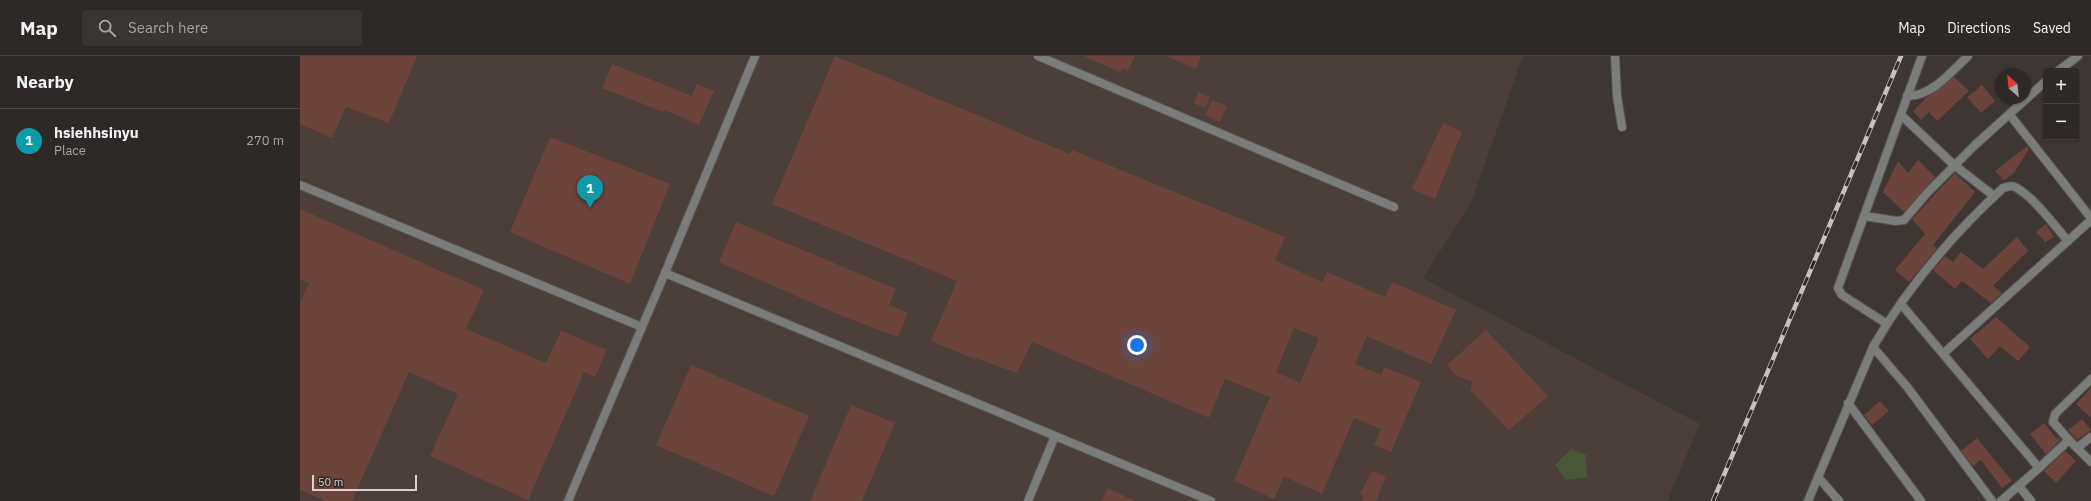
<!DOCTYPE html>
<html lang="en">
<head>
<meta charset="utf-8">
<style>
	:root { --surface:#2e2826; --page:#3a3432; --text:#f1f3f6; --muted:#a7a6a7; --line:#494443; --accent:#8abfa5 }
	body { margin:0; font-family:"IBM Plex Sans",sans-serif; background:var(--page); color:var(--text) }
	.controls { position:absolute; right:12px; top:12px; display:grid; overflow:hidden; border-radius:4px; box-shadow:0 1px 3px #0004 }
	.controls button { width:36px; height:36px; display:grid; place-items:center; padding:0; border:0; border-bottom:1px solid var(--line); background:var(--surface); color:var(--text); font:20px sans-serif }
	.compass { position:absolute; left:1695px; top:12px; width:36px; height:36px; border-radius:50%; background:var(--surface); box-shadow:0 1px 3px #0004; rotate:333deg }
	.scale { position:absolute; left:12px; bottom:10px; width:105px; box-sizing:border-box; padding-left:4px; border:2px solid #d8d2d1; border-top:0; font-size:11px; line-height:14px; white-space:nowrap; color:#d8d2d1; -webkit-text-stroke:3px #332b29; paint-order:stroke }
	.you { position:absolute; left:837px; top:289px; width:14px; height:14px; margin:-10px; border:3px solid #fff; border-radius:50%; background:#1a73e8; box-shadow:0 0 0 6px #1a73e833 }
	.badge { display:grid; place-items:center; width:26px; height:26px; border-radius:50%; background:var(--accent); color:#fff; font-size:13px; font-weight:700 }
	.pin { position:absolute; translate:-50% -33px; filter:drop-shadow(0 1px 2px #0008) }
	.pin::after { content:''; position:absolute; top:21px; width:14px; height:12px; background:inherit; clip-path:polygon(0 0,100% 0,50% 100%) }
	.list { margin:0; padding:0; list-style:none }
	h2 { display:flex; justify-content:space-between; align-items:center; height:52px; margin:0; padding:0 16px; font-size:17px }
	h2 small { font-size:13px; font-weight:400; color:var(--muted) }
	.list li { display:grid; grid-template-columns:26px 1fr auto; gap:12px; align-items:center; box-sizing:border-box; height:64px; padding:0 16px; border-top:1px solid var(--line) }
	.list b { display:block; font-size:15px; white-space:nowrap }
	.list p { margin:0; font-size:13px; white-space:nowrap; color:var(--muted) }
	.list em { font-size:13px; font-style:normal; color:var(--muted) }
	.icon { flex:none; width:22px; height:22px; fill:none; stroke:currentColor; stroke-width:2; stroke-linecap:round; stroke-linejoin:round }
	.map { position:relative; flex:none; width:1791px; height:445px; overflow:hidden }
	header { display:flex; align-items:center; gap:24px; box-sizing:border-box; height:56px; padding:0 20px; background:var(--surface); border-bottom:1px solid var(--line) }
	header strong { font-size:19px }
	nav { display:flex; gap:22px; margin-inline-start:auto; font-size:14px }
	.search { width:280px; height:36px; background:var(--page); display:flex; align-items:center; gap:10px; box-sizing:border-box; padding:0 14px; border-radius:4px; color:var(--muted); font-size:15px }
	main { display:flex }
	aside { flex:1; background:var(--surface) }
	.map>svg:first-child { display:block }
</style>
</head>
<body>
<header>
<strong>Map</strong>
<div class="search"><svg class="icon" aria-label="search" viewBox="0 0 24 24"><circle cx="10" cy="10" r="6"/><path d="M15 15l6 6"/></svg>Search here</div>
<nav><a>Map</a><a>Directions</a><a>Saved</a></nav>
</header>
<main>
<aside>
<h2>Nearby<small></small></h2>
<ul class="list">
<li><span class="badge" style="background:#0f9aa8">1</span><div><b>hsiehhsinyu</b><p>Place</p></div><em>270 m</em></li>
</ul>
</aside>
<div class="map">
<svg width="1791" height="445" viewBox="0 0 1791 445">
	<rect width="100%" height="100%" fill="#3e3633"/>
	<polygon fill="#4c3e38" points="0,0 1223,0 1171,147 1123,222 1400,368 1367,445 0,445"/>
	<polygon fill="#495937" points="1271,393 1286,399 1287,421 1266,424 1255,409"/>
	<g fill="#6d443c" fill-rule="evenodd">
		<polygon points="0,0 117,0 89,67 46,51 32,82 0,68"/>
		<path d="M535,0l235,98 2,-4 213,87 -10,23 47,22 5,-10 58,25 7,-15 64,28 -25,54 -64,-28 -12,28 26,11 3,-8 37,15 -30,70 -17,-7 7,-16 -27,-11 -32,76 -38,-18 -10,23 -40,-18 36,-84 -45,-18 -16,39 -177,-76 -15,31 -42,-15 -1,1 -43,-18 26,-60 -185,-77zM994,272l25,10 -19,45 -24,-11z"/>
		<polygon points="784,0 835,0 828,15 822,12 820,16"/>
		<polygon points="866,0 901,0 896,13"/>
		<polygon points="312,8 392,40 397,28 414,35 399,69 364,54 364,56 302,32"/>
		<polygon points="1654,21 1669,35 1637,65 1629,56 1621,64 1613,55 1627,41"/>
		<polygon points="1682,29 1695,45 1681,57 1667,41"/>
		<polygon points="898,36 910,41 905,52 894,47"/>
		<polygon points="912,44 927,50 920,66 905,59"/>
		<polygon points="1143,67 1162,76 1135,143 1112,133"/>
		<polygon points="250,81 370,128 330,228 210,176"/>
		<polygon points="1727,90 1729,93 1714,117 1704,124 1695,115"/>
		<polygon points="1618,104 1635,121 1604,156 1583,136 1598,105 1608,117"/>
		<polygon points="1655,117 1675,136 1633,189 1637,192 1609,226 1595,214 1625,178 1612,163"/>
		<polygon points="0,153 184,234 166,273 246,307 261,275 307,294 295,321 284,316 228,444 130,400 158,338 109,316 52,445 26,445 0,434 0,247 9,227 0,223"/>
		<polygon points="436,166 596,233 589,249 608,257 598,281 542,260 419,206"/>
		<polygon points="1746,168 1754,181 1745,186 1736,176"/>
		<polygon points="1717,181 1728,195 1693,230 1702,237 1691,247 1662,225 1655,233 1633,214 1645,200 1653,206 1661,196 1683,213"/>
		<polygon points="1696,261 1730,291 1718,305 1700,290 1688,303 1670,283"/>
		<polygon points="1186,274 1248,340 1209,374 1170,334 1173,326 1156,319 1147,309"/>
		<polygon points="391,309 509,360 474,440 356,389"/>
		<polygon points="1791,332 1791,362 1776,348"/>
		<polygon points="1580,345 1589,355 1572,369 1564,359"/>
		<polygon points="551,349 595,367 562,445 510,445"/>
		<polygon points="1782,363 1791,374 1777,384 1768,374"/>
		<polygon points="1744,367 1757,383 1759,381 1761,384 1746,398 1730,378"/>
		<polygon points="1677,382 1712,425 1702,432 1681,404 1673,410 1661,395"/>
		<polygon points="1765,395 1776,405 1756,427 1744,415"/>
		<polygon points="1072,415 1086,420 1076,445 1062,445 1064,440 1060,438"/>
		<polygon points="808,432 835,445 801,445"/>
	</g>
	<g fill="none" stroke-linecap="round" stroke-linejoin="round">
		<g stroke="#5a524f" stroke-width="10">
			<g id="minor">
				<polyline points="738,0 1094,151"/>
				<polyline points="1315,0 1317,40 1322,71"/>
				<polyline points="1758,15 1778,0"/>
				<path d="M1607,40c24,1 45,-25 61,-40"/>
				<polyline points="1601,59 1654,109 1694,140"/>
				<polyline points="1710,59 1791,162"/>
				<polyline points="0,129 342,271"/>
				<polyline points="1565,160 1596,165 1604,164 1628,136 1675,89 1746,25"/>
				<polyline points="365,217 911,445"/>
				<polyline points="1601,248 1739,412 1701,445"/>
				<polyline points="1587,268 1542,239 1538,232 1622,0"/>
				<polyline points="1573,291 1608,332 1692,445"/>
				<polyline points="1644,297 1791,164"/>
				<polyline points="1548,347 1621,445"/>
				<polyline points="1769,384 1791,406"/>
				<polyline points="1777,392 1791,381"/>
				<polyline points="1739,412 1769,384 1753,366 1755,358 1791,323"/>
				<polyline points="1518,421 1539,445"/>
				<polyline points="1719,430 1731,445"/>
				<polyline points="268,445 365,217 455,0"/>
				<polyline points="728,445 755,380"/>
				<path d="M1508,445l65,-154c34,-59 79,-112 130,-159 4,-1 8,-3 12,-1 19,10 38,37 53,54"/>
			</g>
		</g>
		<use href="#minor" stroke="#7a7d7a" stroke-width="8"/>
		<g stroke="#c7c1c0" stroke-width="4.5">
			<polyline id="rail" points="1413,445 1601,0"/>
		</g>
		<use href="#rail" stroke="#332b29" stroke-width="3" stroke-dasharray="9" stroke-linecap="butt"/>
	</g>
</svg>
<div class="controls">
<button>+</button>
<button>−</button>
</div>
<svg class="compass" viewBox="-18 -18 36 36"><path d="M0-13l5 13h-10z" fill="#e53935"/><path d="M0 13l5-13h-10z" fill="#a7a6a7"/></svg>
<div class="scale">50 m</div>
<div class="you"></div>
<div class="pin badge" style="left:290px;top:152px;background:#0f9aa8">1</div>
</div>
</main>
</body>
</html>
